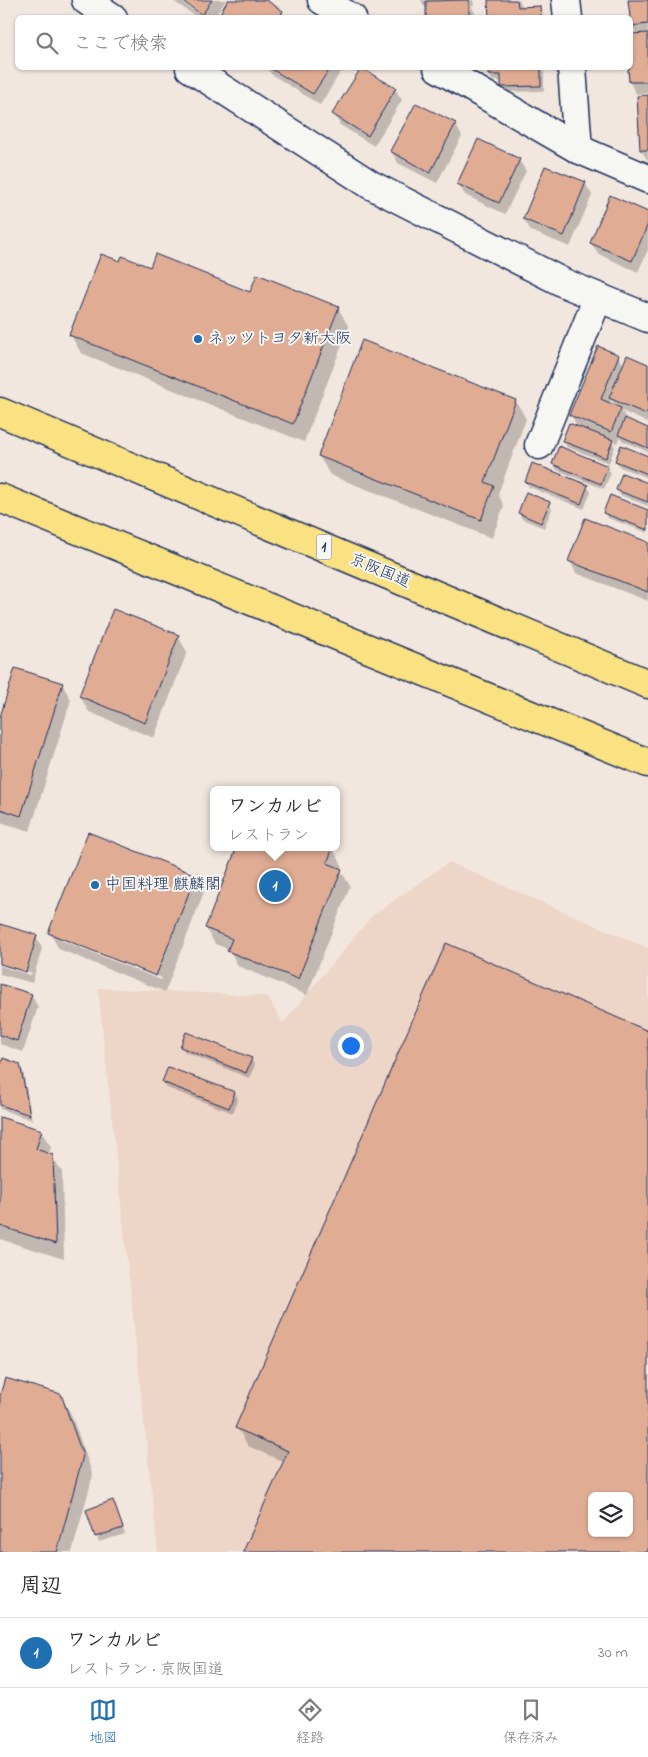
<!DOCTYPE html>
<html lang="ja">
<head>
<meta charset="utf-8">
<style>
	:root { --surface:#fff; --page:#f7f7f7; --text:#2b2b33; --muted:#7c7c81; --line:#e1e1e2; --accent:#1f6fb2 }
	body { margin:0; font-family:"Indie Flower","Klee One",sans-serif; background:var(--page); color:var(--text) }
	.controls { position:absolute; right:15px; bottom:15px; display:grid; overflow:hidden; border-radius:8px; box-shadow:0 1px 4px #0004 }
	.controls button { width:45px; height:45px; display:grid; place-items:center; padding:0; border:0; border-bottom:1px solid var(--line); background:var(--surface); color:var(--text); font:25px sans-serif }
	.you { position:absolute; left:350px; top:1045px; width:18px; height:18px; margin:-12px; border:4px solid #fff; border-radius:50%; background:#1a73e8; box-shadow:0 0 0 8px #1a73e833 }
	.badge { display:grid; place-items:center; width:32px; height:32px; border-radius:50%; background:var(--accent); color:#fff; font-size:16px; font-weight:700 }
	.pin { position:absolute; translate:-50% -50%; border:2px solid #fff; box-shadow:0 1px 5px #0006 }
	.popup { position:absolute; left:210px; top:786px; width:130px; height:65px; box-sizing:border-box; display:grid; place-content:center; border-radius:8px; background:var(--surface); filter:drop-shadow(0 1px 4px #0005); font-size:16px; white-space:nowrap; color:var(--muted) }
	.popup b { font-size:19px; color:var(--text) }
	.popup::after { content:''; position:absolute; left:50%; top:100%; margin-left:-10px; border:10px solid transparent; border-top-color:var(--surface) }
	.list { margin:0; padding:0; list-style:none }
	h2 { display:flex; justify-content:space-between; align-items:center; height:65px; margin:0; padding:0 20px; font-size:21px }
	h2 small { font-size:16px; font-weight:400; color:var(--muted) }
	.list li { display:grid; grid-template-columns:32px 1fr auto; gap:15px; align-items:center; box-sizing:border-box; height:70px; padding:0 20px; border-top:1px solid var(--line) }
	.list b { display:block; font-size:19px; white-space:nowrap }
	.list p { margin:0; font-size:16px; white-space:nowrap; color:var(--muted) }
	.list em { font-size:16px; font-style:normal; color:var(--muted) }
	.icon { flex:none; width:28px; height:28px; fill:none; stroke:currentColor; stroke-width:2; stroke-linecap:round; stroke-linejoin:round }
	.map { position:relative; flex:none; width:648px; height:1552px; overflow:hidden }
	.search { position:absolute; background:var(--surface); box-shadow:0 1px 4px #0004; left:15px; right:15px; top:15px; height:55px; display:flex; align-items:center; gap:12px; box-sizing:border-box; padding:0 18px; border-radius:8px; color:var(--muted); font-size:19px }
	.sheet { height:135px; background:var(--surface) }
	nav { display:flex; justify-content:space-around; align-items:center; box-sizing:border-box; height:70px; border-top:1px solid var(--line); background:var(--surface); font-size:14px; color:var(--muted) }
	nav a { display:grid; justify-items:center; gap:2px }
	nav .on { color:var(--accent) }
	.map>svg:first-child { display:block }
</style>
</head>
<body>
<div class="map">
<svg width="648" height="1552" viewBox="0 0 648 1552">
	<rect width="100%" height="100%" fill="#f2e7df"/>
	<filter id="ink" filterUnits="userSpaceOnUse"><feTurbulence type="fractalNoise" baseFrequency=".02" numOctaves="2"/><feDisplacementMap in="SourceGraphic" scale="10" xChannelSelector="R" yChannelSelector="G"/><feConvolveMatrix kernelMatrix="1 2 1 2 8 2 1 2 1" color-interpolation-filters="sRGB"/></filter>
	<g filter="url(#ink)">
		<path fill="#edd5c8" fill-rule="evenodd" d="M449,862l199,86v604h-490l-60,-564 169,8 16,27 89,-107zM592,1496h37v37h-37z"/>
		<g fill="#0003" fill-rule="evenodd">
			<polygon points="172,0 179,0 204,18 198,18"/>
			<polygon points="183,0 226,0 214,18 208,18"/>
			<polygon points="230,0 264,0 282,12 286,18 219,18"/>
			<polygon points="421,0 473,0 474,6 471,6 475,13 475,18 427,18 427,6 424,6"/>
			<polygon points="490,0 519,0 523,7 539,8 545,18 490,18"/>
			<polygon points="630,0 648,0 648,93 636,94 630,82 629,68 637,35 632,25"/>
			<polygon points="267,68 343,68 320,105 271,74"/>
			<polygon points="489,68 541,68 544,72 544,91 506,92 503,86 502,81 493,81 489,75"/>
			<polygon points="395,89 402,100 374,146 340,125 334,114"/>
			<polygon points="648,96 648,161 641,150"/>
			<polygon points="455,124 462,136 437,183 398,163 391,151"/>
			<polygon points="519,160 526,171 505,214 465,195 458,184"/>
			<polygon points="585,183 592,195 570,247 531,231 524,219"/>
			<polygon points="648,213 648,250 638,272 598,254 591,243"/>
			<polygon points="120,263 151,268 251,293 338,308 349,327 304,442 81,353 70,334"/>
			<path d="M618,356l6,10 24,-1v58l-26,-12 5,10 21,9v22l-25,-11 -3,-4 -3,6 -5,-2 3,6 -6,16 -42,-16 -4,-6 15,-13 -7,-13zM611,400l2,2 2,5 -6,-3z"/>
			<polygon points="516,401 526,419 498,494 504,506 492,538 330,475 319,456"/>
			<polygon points="648,457 648,478 620,467 616,461"/>
			<polygon points="553,464 607,467 611,473 604,489 557,470"/>
			<polygon points="526,482 587,486 591,492 584,509 529,487"/>
			<polygon points="648,484 648,506 620,495 617,490"/>
			<polygon points="549,503 552,509 544,528 522,519 519,513"/>
			<polygon points="648,511 648,533 608,518 604,513"/>
			<polygon points="648,544 648,601 576,573 570,561"/>
			<polygon points="178,636 187,652 154,738 89,712 80,696"/>
			<polygon points="62,684 71,700 30,831 0,822 0,721"/>
			<path d="M238,847h91l4,2 9,16 -2,4 10,17 -43,109 -69,-29 -9,-17 -14,-5 -9,-16zM218,932l20,8 -1,2 -19,-8z"/>
			<path d="M195,876l9,16 -39,100 -106,-43 -9,-16zM61,937l101,41 -1,2 -100,-40z"/>
			<polygon points="0,926 36,936 42,948 32,983 0,974 0,966 31,975 32,973 0,963"/>
			<polygon points="0,985 31,995 38,1007 23,1052 0,1044"/>
			<path d="M648,1032v520h-403l39,-90 -36,-16 -11,-19zM592,1496h37v37h-37z"/>
			<polygon points="182,1047 251,1060 255,1065 249,1078 185,1052"/>
			<polygon points="19,1065 23,1071 32,1120 0,1109 0,1071"/>
			<polygon points="164,1082 235,1093 238,1099 233,1113 167,1088"/>
			<polygon points="0,1118 41,1131 51,1147 48,1155 52,1156 62,1172 64,1259 0,1239"/>
			<polygon points="60,1395 71,1414 93,1475 72,1552 0,1552 0,1399"/>
			<polygon points="113,1502 125,1534 99,1542 87,1510"/>
		</g>
		<g fill="#e0ac94" stroke="#1b2f5e" fill-rule="evenodd">
			<polygon points="181,0 212,0 202,15"/>
			<polygon points="228,0 266,0 283,11 279,18 217,18"/>
			<polygon points="469,0 469,18 426,18 426,1"/>
			<polygon points="488,0 517,0 518,7 540,6 541,18 489,18"/>
			<polygon points="628,0 648,0 648,24 631,26"/>
			<polygon points="648,33 648,82 629,82 628,68 630,68 630,34"/>
			<polygon points="270,68 330,68 313,94"/>
			<polygon points="361,68 396,88 368,136 332,114"/>
			<polygon points="488,68 541,68 541,86 501,87 501,75 488,75"/>
			<polygon points="648,95 648,150 640,150 637,96"/>
			<polygon points="416,103 456,123 430,173 390,151"/>
			<polygon points="478,139 520,159 499,203 457,184"/>
			<polygon points="545,166 586,182 564,236 523,219"/>
			<polygon points="610,195 648,212 648,224 632,261 590,243"/>
			<polygon points="101,254 120,261 122,256 150,267 155,254 250,292 257,274 339,307 293,424 69,335"/>
			<polygon points="362,340 516,400 485,482 494,486 481,520 318,456"/>
			<polygon points="598,346 619,355 601,399 621,408 611,432 569,415"/>
			<polygon points="627,355 648,364 648,410 646,414 609,398"/>
			<polygon points="625,418 648,428 648,448 618,435"/>
			<polygon points="569,423 613,440 606,458 562,441"/>
			<polygon points="621,445 648,456 648,474 615,461"/>
			<polygon points="559,446 608,466 601,484 552,464"/>
			<polygon points="532,463 588,485 581,504 525,482"/>
			<polygon points="622,473 648,483 648,502 616,490"/>
			<polygon points="526,492 550,502 541,523 518,513"/>
			<polygon points="610,495 648,510 648,530 603,513"/>
			<polygon points="585,518 648,542 648,592 568,561"/>
			<polygon points="113,609 179,635 145,723 79,696"/>
			<polygon points="15,668 63,683 21,816 0,809 0,717"/>
			<polygon points="88,832 196,875 156,976 48,933"/>
			<polygon points="237,847 333,848 327,863 342,869 298,979 227,951 232,939 205,928"/>
			<polygon points="0,924 37,935 26,972 0,964"/>
			<path d="M446,943l202,88v521h-405l45,-101 -53,-23zM592,1496h37v37h-37z"/>
			<polygon points="0,984 32,994 17,1041 0,1035"/>
			<polygon points="186,1032 252,1058 246,1073 180,1047"/>
			<polygon points="3,1058 20,1064 30,1115 0,1105 0,1067"/>
			<polygon points="168,1067 235,1092 229,1108 162,1082"/>
			<polygon points="0,1117 42,1130 36,1149 53,1155 56,1244 0,1226"/>
			<polygon points="5,1378 61,1394 83,1456 57,1552 0,1552 0,1395"/>
			<polygon points="113,1500 123,1528 95,1537 86,1510"/>
		</g>
		<g fill="none" stroke-linecap="round" stroke-linejoin="round">
			<g stroke="#1b2f5e" stroke-width="31">
				<g id="minor">
					<polyline points="86,0 113,18"/>
					<polyline points="322,0 352,18"/>
					<polyline points="566,0 568,18"/>
					<polyline points="190,68 371,185 564,283 648,318"/>
					<polyline points="438,68 578,149 648,179"/>
					<polyline points="572,68 578,149"/>
					<polyline points="539,445 598,297"/>
				</g>
			</g>
			<g stroke="#1b2f5e" stroke-width="31">
				<g id="highway">
					<polyline points="0,412 648,684"/>
					<polyline points="0,498 648,763"/>
				</g>
			</g>
			<use href="#minor" stroke="#f6f6f2" stroke-width="28"/>
			<use href="#highway" stroke="#fae181" stroke-width="28"/>
		</g>
	</g>
	<g fill="#1f6fb2" stroke="#f6f6f2" stroke-width="2">
		<circle cx="198" cy="339" r="5"/>
		<circle cx="95" cy="885" r="5"/>
	</g>
	<g text-anchor="middle" dominant-baseline="central" stroke-width="4" stroke-linejoin="round" paint-order="stroke">
		<rect fill="#f6f6f2" stroke="#5d6b8a" stroke-width="1" x="316.5" y="534.5" width="15" height="25" rx="4"/>
		<g font-size="15" font-weight="bold" fill="#1b2f5e">
			<text x="324" y="547">1</text>
		</g>
		<g font-size="16" fill="#1b2f5e" stroke="#f6f6f2" text-anchor="start">
			<text x="208" y="339">ネッツトヨタ新大阪</text>
			<text x="105" y="885">中国料理 麒麟閣</text>
		</g>
		<g font-size="16" fill="#1b2f5e" stroke="#f6f6f2">
			<text transform="translate(380 571) rotate(23)">京阪国道</text>
		</g>
	</g>
</svg>
<div class="controls">
<button><svg class="icon" aria-label="layers" viewBox="0 0 24 24"><path d="M12 4l9 5-9 5-9-5zM3 14l9 5 9-5"/></svg></button>
</div>
<div class="you"></div>
<div class="pin badge" style="left:275px;top:886px">1</div>
<div class="popup"><b>ワンカルビ</b>レストラン</div>
<div class="search"><svg class="icon" aria-label="search" viewBox="0 0 24 24"><circle cx="10" cy="10" r="6"/><path d="M15 15l6 6"/></svg>ここで検索</div>
</div>
<section class="sheet">
<h2>周辺<small></small></h2>
<ul class="list">
<li><span class="badge">1</span><div><b>ワンカルビ</b><p>レストラン · 京阪国道</p></div><em>30 m</em></li>
</ul>
</section>
<nav>
<a class="on"><svg class="icon" aria-label="map" viewBox="0 0 24 24"><path d="M3 6l6-2 6 2 6-2v14l-6 2-6-2-6 2zM9 4v14M15 6v14"/></svg>地図</a>
<a><svg class="icon" aria-label="directions" viewBox="0 0 24 24"><path d="M12 3l9 9-9 9-9-9zM9 14v-3h6M13 9l2 2-2 2"/></svg>経路</a>
<a><svg class="icon" aria-label="saved" viewBox="0 0 24 24"><path d="M7 4h10v16l-5-4-5 4z"/></svg>保存済み</a>
</nav>
</body>
</html>
